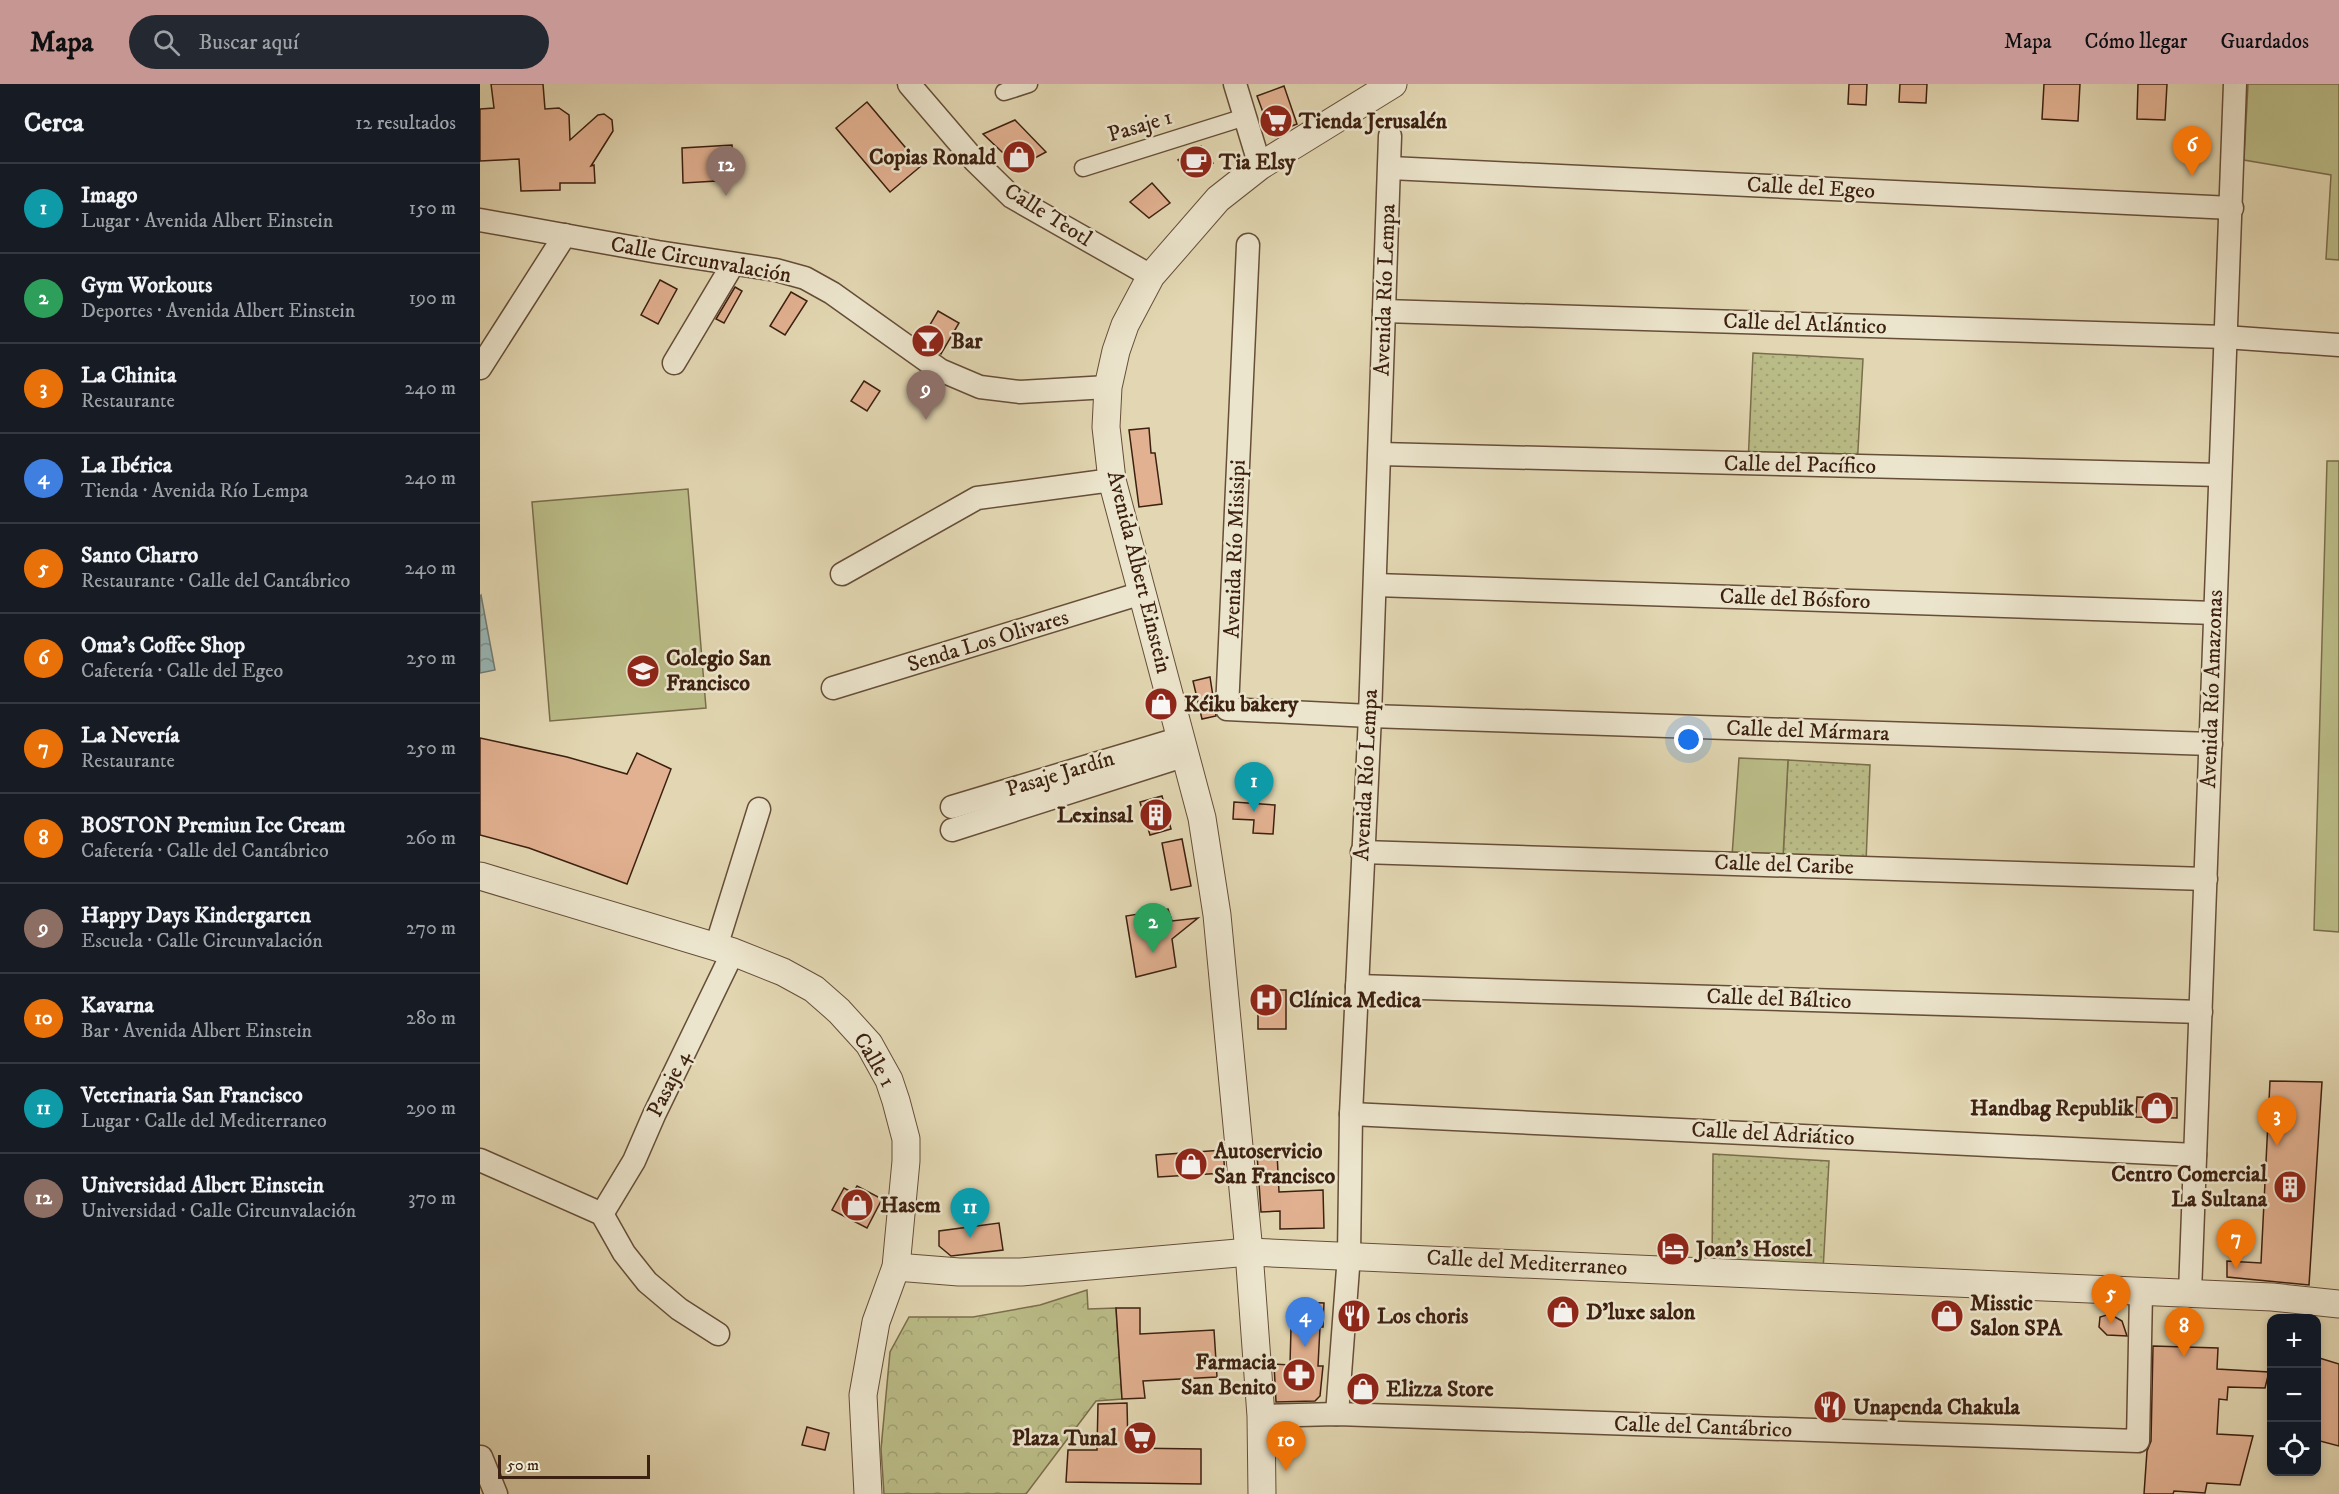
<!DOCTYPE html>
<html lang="es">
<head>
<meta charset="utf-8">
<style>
	:root { --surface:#171b24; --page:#242831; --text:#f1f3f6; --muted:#9ea1a6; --line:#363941; --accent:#c59692 }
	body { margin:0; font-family:"IM FELL DW Pica",serif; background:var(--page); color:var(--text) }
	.controls { position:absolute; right:18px; bottom:18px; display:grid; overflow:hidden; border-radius:12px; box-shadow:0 3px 9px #0003 }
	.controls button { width:54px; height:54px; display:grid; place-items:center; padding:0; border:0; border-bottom:2px solid var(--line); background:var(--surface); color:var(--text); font:30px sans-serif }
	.scale { position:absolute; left:18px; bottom:15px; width:152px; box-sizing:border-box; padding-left:6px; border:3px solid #3c2010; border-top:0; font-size:16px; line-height:21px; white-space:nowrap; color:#3c2010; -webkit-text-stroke:4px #ece5cd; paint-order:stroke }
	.you { position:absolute; left:1209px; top:656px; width:21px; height:21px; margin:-15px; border:4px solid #fff; border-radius:50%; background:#1a73e8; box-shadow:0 0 0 9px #1a73e833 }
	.badge { display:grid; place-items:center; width:39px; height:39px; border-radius:50%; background:var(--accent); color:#fff; font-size:20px; font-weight:700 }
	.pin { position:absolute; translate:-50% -50px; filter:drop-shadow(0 2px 3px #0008) }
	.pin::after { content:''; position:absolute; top:32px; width:21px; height:18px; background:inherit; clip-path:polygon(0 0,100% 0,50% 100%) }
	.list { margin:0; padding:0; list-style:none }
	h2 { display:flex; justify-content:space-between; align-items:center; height:78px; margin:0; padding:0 24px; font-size:26px }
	h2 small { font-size:20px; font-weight:400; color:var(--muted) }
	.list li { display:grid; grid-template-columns:39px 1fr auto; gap:18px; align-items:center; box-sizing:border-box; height:90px; padding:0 24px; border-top:2px solid var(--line) }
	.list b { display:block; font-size:22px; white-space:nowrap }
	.list p { margin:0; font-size:20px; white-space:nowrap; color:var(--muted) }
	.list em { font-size:20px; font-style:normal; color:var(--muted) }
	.icon { flex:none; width:33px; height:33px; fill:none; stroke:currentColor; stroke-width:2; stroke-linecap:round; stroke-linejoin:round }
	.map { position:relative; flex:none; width:1859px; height:1410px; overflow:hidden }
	header { display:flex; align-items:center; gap:36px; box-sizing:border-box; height:84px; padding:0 30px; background:var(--accent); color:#111 }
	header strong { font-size:28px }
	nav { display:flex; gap:33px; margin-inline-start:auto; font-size:21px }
	.search { width:420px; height:54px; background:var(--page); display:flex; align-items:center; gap:15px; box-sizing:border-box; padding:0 21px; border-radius:33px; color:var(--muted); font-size:22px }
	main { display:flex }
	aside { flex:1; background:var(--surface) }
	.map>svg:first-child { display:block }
</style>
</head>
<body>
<header>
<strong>Mapa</strong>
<div class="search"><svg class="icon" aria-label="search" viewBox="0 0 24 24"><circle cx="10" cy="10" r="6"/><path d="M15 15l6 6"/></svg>Buscar aquí</div>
<nav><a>Mapa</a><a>Cómo llegar</a><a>Guardados</a></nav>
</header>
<main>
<aside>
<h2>Cerca<small>12 resultados</small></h2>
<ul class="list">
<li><span class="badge" style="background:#0f9aa8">1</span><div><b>Imago</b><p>Lugar · Avenida Albert Einstein</p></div><em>150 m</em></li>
<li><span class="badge" style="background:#2e9e5b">2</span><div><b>Gym Workouts</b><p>Deportes · Avenida Albert Einstein</p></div><em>190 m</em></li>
<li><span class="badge" style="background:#e8710a">3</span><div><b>La Chinita</b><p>Restaurante</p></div><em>240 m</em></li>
<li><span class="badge" style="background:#3f7fe0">4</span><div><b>La Ibérica</b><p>Tienda · Avenida Río Lempa</p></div><em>240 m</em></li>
<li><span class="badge" style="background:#e8710a">5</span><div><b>Santo Charro</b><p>Restaurante · Calle del Cantábrico</p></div><em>240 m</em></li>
<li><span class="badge" style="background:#e8710a">6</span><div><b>Oma’s Coffee Shop</b><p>Cafetería · Calle del Egeo</p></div><em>250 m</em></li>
<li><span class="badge" style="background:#e8710a">7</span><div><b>La Nevería</b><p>Restaurante</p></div><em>250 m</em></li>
<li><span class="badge" style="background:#e8710a">8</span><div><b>BOSTON Premiun Ice Cream</b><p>Cafetería · Calle del Cantábrico</p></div><em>260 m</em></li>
<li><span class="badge" style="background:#8d6e63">9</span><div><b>Happy Days Kindergarten</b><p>Escuela · Calle Circunvalación</p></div><em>270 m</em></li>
<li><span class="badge" style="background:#e8710a">10</span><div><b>Kavarna</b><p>Bar · Avenida Albert Einstein</p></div><em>280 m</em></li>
<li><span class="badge" style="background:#0f9aa8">11</span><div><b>Veterinaria San Francisco</b><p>Lugar · Calle del Mediterraneo</p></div><em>290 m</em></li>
<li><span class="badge" style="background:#8d6e63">12</span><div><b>Universidad Albert Einstein</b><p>Universidad · Calle Circunvalación</p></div><em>370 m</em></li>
</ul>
</aside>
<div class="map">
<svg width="1859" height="1410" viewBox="0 0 1859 1410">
	<defs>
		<pattern id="green-dots" width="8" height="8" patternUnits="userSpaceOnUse" patternTransform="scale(1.5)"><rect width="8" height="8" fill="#babc87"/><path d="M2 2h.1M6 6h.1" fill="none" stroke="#a1a174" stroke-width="1.8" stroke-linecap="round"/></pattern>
		<pattern id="forest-crowns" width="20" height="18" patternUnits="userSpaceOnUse" patternTransform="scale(1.5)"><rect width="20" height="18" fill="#babc87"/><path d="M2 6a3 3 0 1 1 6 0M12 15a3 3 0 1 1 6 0" fill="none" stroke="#a1a174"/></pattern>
		<pattern id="water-waves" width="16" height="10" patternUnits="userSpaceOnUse" patternTransform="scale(1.5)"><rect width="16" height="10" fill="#98b7b6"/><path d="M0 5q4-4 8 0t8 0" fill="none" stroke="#7d9493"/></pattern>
	</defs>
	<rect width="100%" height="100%" fill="#e2d7b2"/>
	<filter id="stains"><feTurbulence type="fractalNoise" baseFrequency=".00333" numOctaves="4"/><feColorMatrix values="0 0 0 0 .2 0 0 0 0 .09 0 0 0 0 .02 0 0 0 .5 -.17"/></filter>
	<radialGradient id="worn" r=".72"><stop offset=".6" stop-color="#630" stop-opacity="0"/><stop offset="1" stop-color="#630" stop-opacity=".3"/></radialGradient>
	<g fill="url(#green-dots)" stroke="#7b6e4c" stroke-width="1.5">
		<polygon points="1273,269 1383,275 1377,384 1268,380"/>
		<polygon points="1308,676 1390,681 1386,778 1303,774"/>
		<polygon points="1233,1070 1349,1077 1343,1187 1232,1183"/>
	</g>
	<polygon fill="url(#forest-crowns)" stroke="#7b6e4c" stroke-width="1.5" points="607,1206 608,1225 636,1224 642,1315 616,1317 546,1410 404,1410 401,1365 410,1268 429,1233 493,1233 560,1221"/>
	<g fill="#babc87" stroke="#7b6e4c" stroke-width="1.5">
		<polygon points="1768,0 1859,0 1859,176 1846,175 1851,91 1764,76"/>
		<polygon points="1847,377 1859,377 1859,848 1834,846"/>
		<polygon points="208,405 226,624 70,637 52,418"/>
		<polygon points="1259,674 1308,676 1303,774 1252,772"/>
	</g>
	<polygon fill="url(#water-waves)" stroke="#737b74" stroke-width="1.5" points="1,511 15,586 0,589 0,512"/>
	<g fill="#e2b191" stroke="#3c2010" stroke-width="1.5">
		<polygon points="11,0 63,0 65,25 79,24 89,31 90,56 118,31 124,30 132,36 133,47 111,82 114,81 115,99 80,99 80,106 41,107 39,75 0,77 0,25 14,24"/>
		<polygon points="1369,0 1387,0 1386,21 1368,20"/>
		<polygon points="1420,0 1447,0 1446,19 1419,18"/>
		<polygon points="1564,0 1600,0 1598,37 1562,35"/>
		<polygon points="1658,0 1687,0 1685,36 1657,35"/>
		<polygon points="804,2 817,40 791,50 777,12"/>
		<polygon points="387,18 441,82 410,108 356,44"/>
		<polygon points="535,36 566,68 538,83 503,50"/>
		<polygon points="252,61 254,96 203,99 202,64"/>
		<polygon points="721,62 733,79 715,93 698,76"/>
		<polygon points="672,99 690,119 669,134 650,118"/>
		<polygon points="180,196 197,205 178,240 161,231"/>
		<polygon points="255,203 262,207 244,239 236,235"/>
		<polygon points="311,208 327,217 305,251 290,242"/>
		<polygon points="458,227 479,239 461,270 441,256"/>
		<polygon points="384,297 400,307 387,327 371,317"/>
		<polygon points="669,344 671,369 675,369 682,420 659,423 649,346"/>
		<polygon points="730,593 736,632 722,635 713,597"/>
		<polygon points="0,654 87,673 147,690 157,669 191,685 147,800 49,764 0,751"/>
		<polygon points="682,712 691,745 670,751 660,718"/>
		<polygon points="754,718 795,721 793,750 773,749 774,736 753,735"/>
		<polygon points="702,755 711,802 691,806 682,759"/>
		<polygon points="688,825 692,837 718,834 692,855 696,883 656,893 646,832"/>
		<rect x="778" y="906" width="28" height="39"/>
		<polygon points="1790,997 1842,998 1829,1201 1747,1193 1747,1177 1781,1179"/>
		<polygon points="1657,1013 1697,1014 1697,1034 1656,1033"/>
		<polygon points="743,1066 745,1089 678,1093 676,1071"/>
		<polygon points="797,1069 799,1108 843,1106 844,1144 800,1145 800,1127 781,1128 777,1070"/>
		<polygon points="377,1102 402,1115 387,1144 352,1126 364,1104 373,1109"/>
		<polygon points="519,1139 523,1166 471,1172 459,1162 459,1147"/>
		<polygon points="816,1218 844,1219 843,1243 840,1243 838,1282 843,1282 840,1312 835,1317 796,1318 794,1280 810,1281 811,1244 814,1244"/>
		<polygon points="636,1224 660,1224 660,1250 734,1246 737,1293 663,1297 665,1314 642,1315"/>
		<polygon points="1630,1230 1642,1237 1647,1252 1627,1251 1619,1243 1620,1233"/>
		<polygon points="1673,1262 1738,1264 1737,1285 1789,1288 1785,1304 1748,1303 1747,1316 1739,1315 1737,1350 1773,1352 1760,1401 1727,1399 1725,1409 1694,1407 1693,1410 1664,1410 1667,1367 1671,1357"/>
		<polygon points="1836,1273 1859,1280 1859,1362 1836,1356"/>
		<polygon points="647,1319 648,1364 721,1365 721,1400 586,1398 588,1366 617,1366 618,1320"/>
		<polygon points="327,1343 349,1349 345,1366 322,1361"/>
	</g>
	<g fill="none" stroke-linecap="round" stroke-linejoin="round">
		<g stroke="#664e38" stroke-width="19">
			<g id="pedestrian">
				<polyline points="524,8 549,0"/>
				<polyline points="603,84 765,33"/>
			</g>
		</g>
		<g stroke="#664e38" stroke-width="25">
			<g id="minor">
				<polyline points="429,0 495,77 532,113 671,192"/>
				<polyline points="755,0 780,82"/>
				<polyline points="910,84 1752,124"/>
				<polyline points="0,136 178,168 296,186 325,194 352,209 460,286 500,303 540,308 628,303"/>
				<polyline points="768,161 747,625 890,632 1731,660"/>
				<polyline points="904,227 1745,253 1859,261"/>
				<polyline points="194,279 253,180"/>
				<polyline points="0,284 85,151"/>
				<polyline points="900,370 1740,391"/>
				<polyline points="362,490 497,414 632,396"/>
				<polyline points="895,501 1735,529"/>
				<polyline points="353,604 662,509"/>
				<polyline points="472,723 701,654"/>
				<polyline points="472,746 706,671"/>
				<polyline points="882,768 1726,795"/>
				<polyline points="236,863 279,725"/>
				<polyline points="877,902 1721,928"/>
				<polyline points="871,1030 1715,1071"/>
				<polyline points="0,1076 122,1130 144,1169 167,1198 199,1225 238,1250"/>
				<polyline points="122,1130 154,1077 174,1031 253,868"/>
				<polyline points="1710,1209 1755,0"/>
				<polyline points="857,1330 869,1171 871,1030 890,632 910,52"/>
				<polyline points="781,1332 857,1330 1658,1357 1661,1208"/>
				<polyline points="1,1373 16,1410"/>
			</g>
		</g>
		<g stroke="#664e38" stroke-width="29">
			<g id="tertiary">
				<polyline points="0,792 253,868 303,888 334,905 359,927 389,960 409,996 416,1017 426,1055 426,1077 416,1183 396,1238 383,1311 388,1410"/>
				<polyline points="416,1183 479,1188 541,1188 769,1168 1792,1213 1859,1220"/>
				<polyline points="782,1410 781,1332 769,1168 737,831 722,734 632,396 626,343 628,303 636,267 645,241 671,192 738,115 780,82 913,0"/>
			</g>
		</g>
		<use href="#pedestrian" stroke="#ece5cd" stroke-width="16"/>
		<use href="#minor" stroke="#ece5cd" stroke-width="22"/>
		<use href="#tertiary" stroke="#ece5cd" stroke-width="27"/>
	</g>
	<defs>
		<g id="supermarket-disc" transform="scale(1.725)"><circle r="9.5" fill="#8f2418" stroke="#ece5cd"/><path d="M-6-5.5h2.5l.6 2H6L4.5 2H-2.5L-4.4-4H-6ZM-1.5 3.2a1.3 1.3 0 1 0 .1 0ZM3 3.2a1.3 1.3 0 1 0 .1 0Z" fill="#fff"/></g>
		<g id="shop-disc" transform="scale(1.725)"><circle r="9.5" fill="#8f2418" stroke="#ece5cd"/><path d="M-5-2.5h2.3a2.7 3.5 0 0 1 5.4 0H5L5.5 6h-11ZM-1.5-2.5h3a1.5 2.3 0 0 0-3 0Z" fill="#fff"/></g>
		<g id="cafe-disc" transform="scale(1.725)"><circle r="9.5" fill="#8f2418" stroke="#ece5cd"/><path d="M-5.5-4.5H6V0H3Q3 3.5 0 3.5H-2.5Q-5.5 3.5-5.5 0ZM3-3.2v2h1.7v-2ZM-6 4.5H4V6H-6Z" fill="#fff"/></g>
		<g id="bar-disc" transform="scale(1.725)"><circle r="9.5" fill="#8f2418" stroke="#ece5cd"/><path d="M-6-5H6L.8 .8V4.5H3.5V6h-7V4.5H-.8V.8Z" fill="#fff"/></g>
		<g id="school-disc" transform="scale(1.725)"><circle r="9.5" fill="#8f2418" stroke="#ece5cd"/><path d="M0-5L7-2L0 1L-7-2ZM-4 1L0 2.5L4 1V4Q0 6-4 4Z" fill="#fff"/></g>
		<g id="building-disc" transform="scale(1.725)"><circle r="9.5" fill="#8f2418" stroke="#ece5cd"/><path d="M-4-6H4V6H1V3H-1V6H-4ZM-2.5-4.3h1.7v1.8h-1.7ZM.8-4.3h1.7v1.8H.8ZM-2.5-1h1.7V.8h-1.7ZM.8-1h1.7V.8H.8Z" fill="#fff"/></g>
		<g id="hospital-disc" transform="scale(1.725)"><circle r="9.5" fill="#8f2418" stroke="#ece5cd"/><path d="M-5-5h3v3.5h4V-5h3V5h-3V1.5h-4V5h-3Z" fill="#fff"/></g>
		<g id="hotel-disc" transform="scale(1.725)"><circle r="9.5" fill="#8f2418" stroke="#ece5cd"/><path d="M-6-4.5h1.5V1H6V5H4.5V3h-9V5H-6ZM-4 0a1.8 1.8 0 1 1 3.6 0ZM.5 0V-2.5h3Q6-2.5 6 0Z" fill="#fff"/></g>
		<g id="restaurant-disc" transform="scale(1.725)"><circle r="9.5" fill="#8f2418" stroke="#ece5cd"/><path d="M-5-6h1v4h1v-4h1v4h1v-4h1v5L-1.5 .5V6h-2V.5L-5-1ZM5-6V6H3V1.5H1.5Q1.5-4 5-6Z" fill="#fff"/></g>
		<g id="pharmacy-disc" transform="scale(1.725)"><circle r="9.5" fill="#8f2418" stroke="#ece5cd"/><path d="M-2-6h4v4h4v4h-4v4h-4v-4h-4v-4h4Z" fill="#fff"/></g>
	</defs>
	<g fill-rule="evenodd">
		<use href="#supermarket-disc" x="796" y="37"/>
		<use href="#shop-disc" x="539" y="73"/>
		<use href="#cafe-disc" x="716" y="78"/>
		<use href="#bar-disc" x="448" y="257"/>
		<use href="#school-disc" x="163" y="587"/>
		<use href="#shop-disc" x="681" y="620"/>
		<use href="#building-disc" x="676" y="731"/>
		<use href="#hospital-disc" x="786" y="916"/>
		<use href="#shop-disc" x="1677" y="1024"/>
		<use href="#shop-disc" x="711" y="1080"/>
		<use href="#building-disc" x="1810" y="1103"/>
		<use href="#shop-disc" x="377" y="1121"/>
		<use href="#hotel-disc" x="1193" y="1165"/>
		<use href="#shop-disc" x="1083" y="1228"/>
		<use href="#restaurant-disc" x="874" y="1232"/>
		<use href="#shop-disc" x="1467" y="1232"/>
		<use href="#pharmacy-disc" x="819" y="1291"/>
		<use href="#shop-disc" x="883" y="1305"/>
		<use href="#restaurant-disc" x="1350" y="1323"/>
		<use href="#supermarket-disc" x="660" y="1354"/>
	</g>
	<g text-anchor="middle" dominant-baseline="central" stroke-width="5" stroke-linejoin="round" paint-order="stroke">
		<g font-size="22" font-weight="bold" fill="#3c2010" stroke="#ece5cd" text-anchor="start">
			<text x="819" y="37">Tienda Jerusalén</text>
			<text x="516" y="73" text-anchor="end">Copias Ronald</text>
			<text x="739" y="78">Tia Elsy</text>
			<text x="471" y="257">Bar</text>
			<text x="186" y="574">Colegio San<tspan x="186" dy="25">Francisco</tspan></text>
			<text x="704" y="620">Kéiku bakery</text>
			<text x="653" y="731" text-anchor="end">Lexinsal</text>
			<text x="809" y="916">Clínica Medica</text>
			<text x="1654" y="1024" text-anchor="end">Handbag Republik</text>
			<text x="734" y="1067">Autoservicio<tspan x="734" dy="25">San Francisco</tspan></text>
			<text x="1787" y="1090" text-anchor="end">Centro Comercial<tspan x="1787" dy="25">La Sultana</tspan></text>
			<text x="400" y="1121">Hasem</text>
			<text x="1216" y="1165">Joan's Hostel</text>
			<text x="1490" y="1219">Misstic<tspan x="1490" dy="25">Salon SPA</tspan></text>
			<text x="1106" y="1228">D'luxe salon</text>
			<text x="897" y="1232">Los choris</text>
			<text x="796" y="1278" text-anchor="end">Farmacia<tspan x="796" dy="25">San Benito</tspan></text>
			<text x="906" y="1305">Elizza Store</text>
			<text x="1373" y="1323">Unapenda Chakula</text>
			<text x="637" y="1354" text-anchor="end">Plaza Tunal</text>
		</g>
		<g font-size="22" fill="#3c2010" stroke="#ece5cd">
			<text transform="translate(660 42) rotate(-17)">Pasaje 1</text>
			<text transform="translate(1331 104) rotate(3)">Calle del Egeo</text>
			<text transform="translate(568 131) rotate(32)">Calle Teotl</text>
			<text transform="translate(221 176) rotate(10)">Calle Circunvalación</text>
			<text transform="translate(905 206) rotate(-88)">Avenida Río Lempa</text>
			<text transform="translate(1325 240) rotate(2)">Calle del Atlántico</text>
			<text transform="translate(1320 381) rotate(1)">Calle del Pacífico</text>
			<text transform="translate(755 465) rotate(-88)">Avenida Río Misisipi</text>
			<text transform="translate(659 488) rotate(76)">Avenida Albert Einstein</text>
			<text transform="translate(1315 515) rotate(2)">Calle del Bósforo</text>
			<text transform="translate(508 557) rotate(-17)">Senda Los Olivares</text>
			<text transform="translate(1732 605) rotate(-88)">Avenida Río Amazonas</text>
			<text transform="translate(1328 647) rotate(2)">Calle del Mármara</text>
			<text transform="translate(580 690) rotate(-17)">Pasaje Jardín</text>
			<text transform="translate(886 691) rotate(-87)">Avenida Río Lempa</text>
			<text transform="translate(1304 781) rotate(2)">Calle del Caribe</text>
			<text transform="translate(1299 915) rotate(2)">Calle del Báltico</text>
			<text transform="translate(394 976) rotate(59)">Calle 1</text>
			<text transform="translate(189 1000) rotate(-64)">Pasaje 4</text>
			<text transform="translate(1293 1050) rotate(3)">Calle del Adriático</text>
			<text transform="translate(1047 1179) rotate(3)">Calle del Mediterraneo</text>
			<text transform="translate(1223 1343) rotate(2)">Calle del Cantábrico</text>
		</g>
	</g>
	<rect width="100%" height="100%" filter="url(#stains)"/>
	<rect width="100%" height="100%" fill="url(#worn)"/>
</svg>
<div class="controls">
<button>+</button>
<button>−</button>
<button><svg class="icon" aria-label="locate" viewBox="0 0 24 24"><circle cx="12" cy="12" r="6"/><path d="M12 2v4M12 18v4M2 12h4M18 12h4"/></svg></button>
</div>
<div class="scale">50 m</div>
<div class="you"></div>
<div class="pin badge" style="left:774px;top:728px;background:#0f9aa8">1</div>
<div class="pin badge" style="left:673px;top:869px;background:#2e9e5b">2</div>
<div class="pin badge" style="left:1797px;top:1062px;background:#e8710a">3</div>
<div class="pin badge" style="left:825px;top:1263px;background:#3f7fe0">4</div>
<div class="pin badge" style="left:1631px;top:1240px;background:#e8710a">5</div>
<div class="pin badge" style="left:1712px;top:92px;background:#e8710a">6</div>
<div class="pin badge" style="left:1756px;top:1185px;background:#e8710a">7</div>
<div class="pin badge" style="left:1704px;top:1273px;background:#e8710a">8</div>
<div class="pin badge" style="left:446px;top:336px;background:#8d6e63">9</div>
<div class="pin badge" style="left:806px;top:1387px;background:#e8710a">10</div>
<div class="pin badge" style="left:490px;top:1154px;background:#0f9aa8">11</div>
<div class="pin badge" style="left:246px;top:112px;background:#8d6e63">12</div>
</div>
</main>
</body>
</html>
